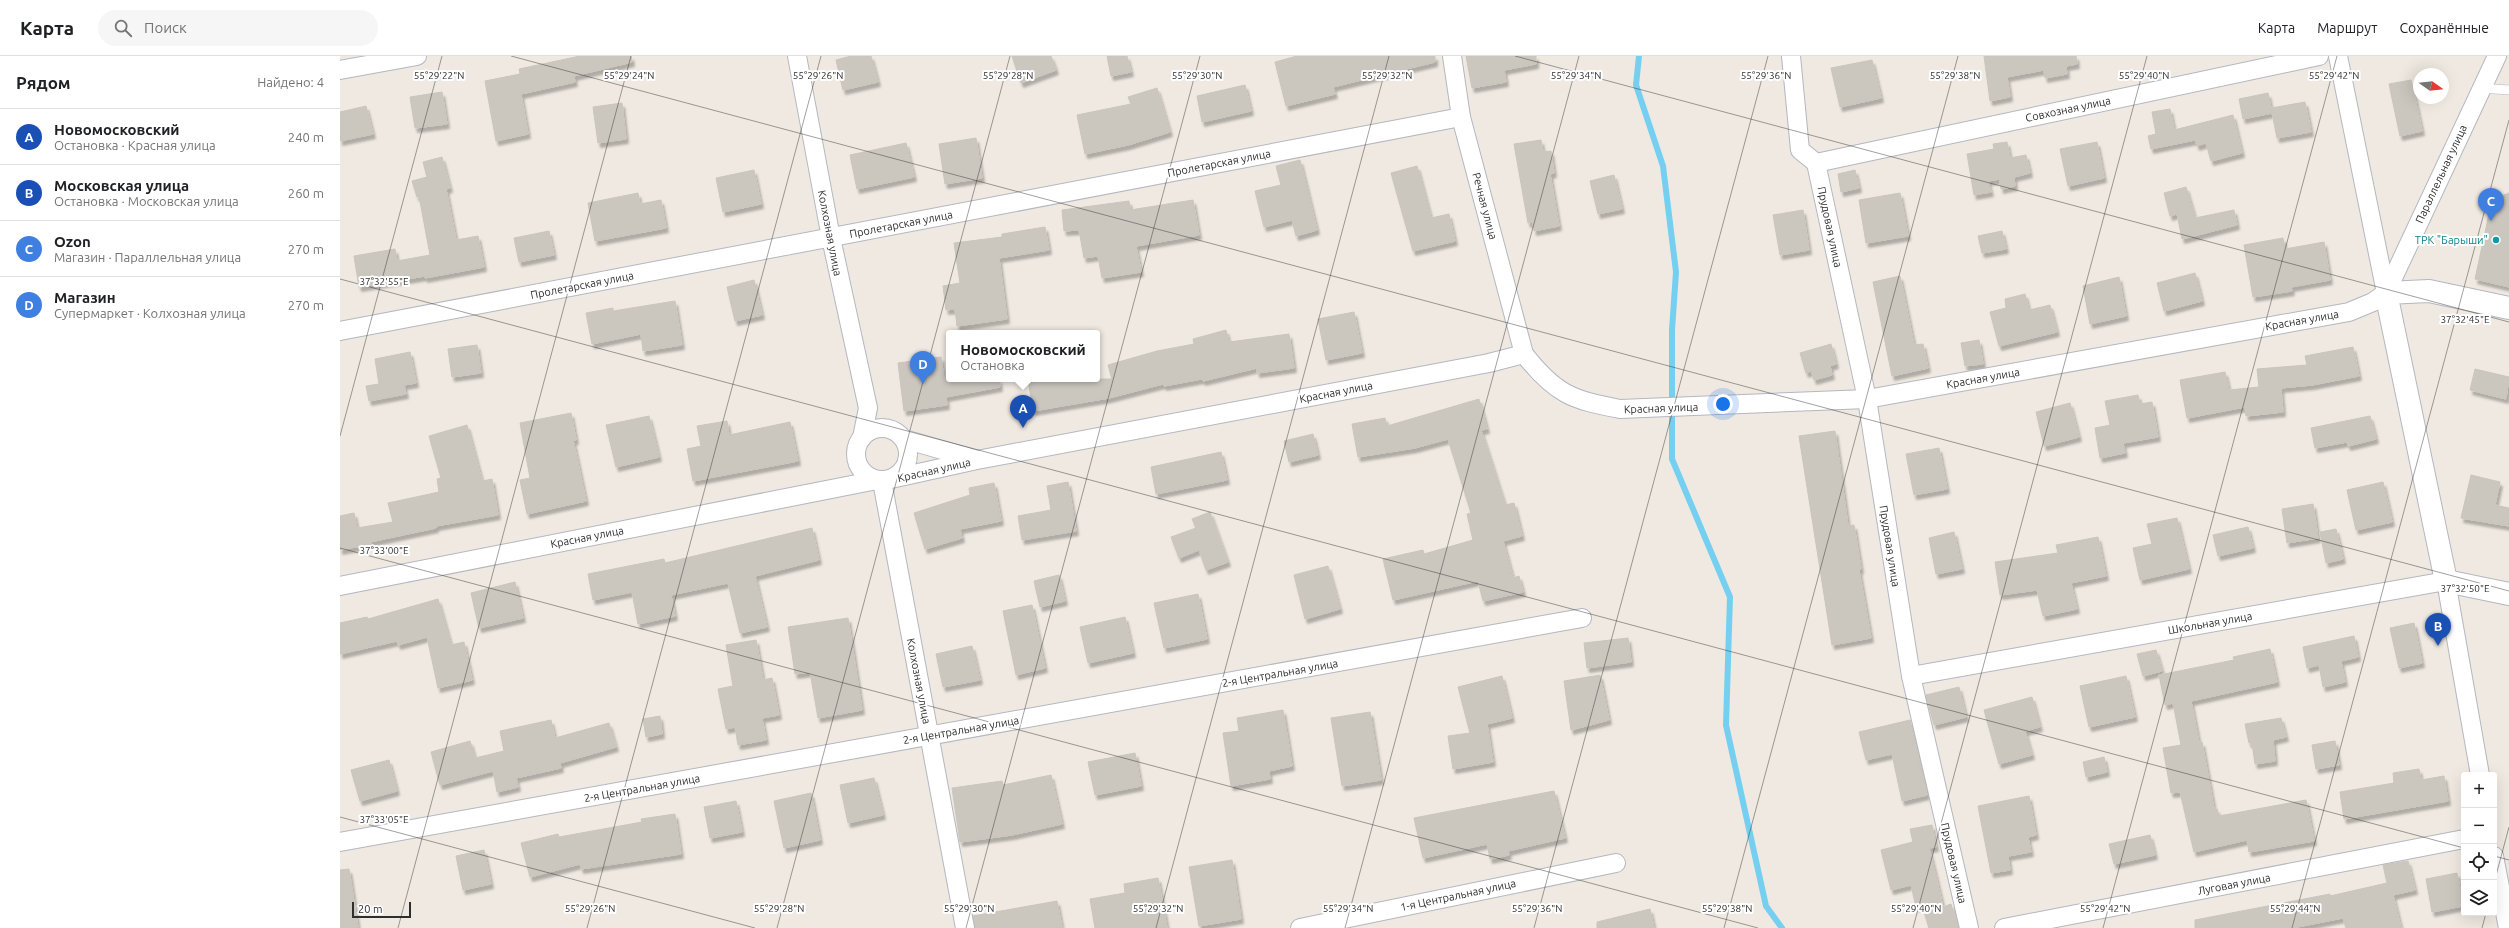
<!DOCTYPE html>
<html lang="ru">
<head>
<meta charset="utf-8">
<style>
	:root { --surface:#fff; --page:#f6f6f6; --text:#202124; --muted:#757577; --line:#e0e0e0; --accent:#ea580c }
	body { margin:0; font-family:Ubuntu,sans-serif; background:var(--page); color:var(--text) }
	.controls { position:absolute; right:12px; bottom:12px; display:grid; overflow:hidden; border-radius:4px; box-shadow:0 4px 16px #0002 }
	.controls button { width:36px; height:36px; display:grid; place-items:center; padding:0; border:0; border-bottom:1px solid var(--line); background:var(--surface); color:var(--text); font:20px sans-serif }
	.compass { position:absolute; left:2073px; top:12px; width:36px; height:36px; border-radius:50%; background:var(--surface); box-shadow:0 4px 16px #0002; rotate:105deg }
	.scale { position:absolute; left:12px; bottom:10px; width:59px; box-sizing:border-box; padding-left:4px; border:2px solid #2e2e2e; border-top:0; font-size:11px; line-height:14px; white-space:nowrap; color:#2e2e2e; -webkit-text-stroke:3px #fff; paint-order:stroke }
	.you { position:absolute; left:1383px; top:348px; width:14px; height:14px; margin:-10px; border:3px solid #fff; border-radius:50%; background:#1a73e8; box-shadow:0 0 0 6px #1a73e833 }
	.badge { display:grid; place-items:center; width:26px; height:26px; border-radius:50%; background:var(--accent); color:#fff; font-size:13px; font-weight:700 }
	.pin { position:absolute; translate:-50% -33px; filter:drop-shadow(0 1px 2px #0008) }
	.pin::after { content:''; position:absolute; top:21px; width:14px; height:12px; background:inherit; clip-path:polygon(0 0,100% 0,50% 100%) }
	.popup { position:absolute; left:606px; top:274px; width:154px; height:52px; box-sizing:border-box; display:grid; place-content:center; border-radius:4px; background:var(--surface); filter:drop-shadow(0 1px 3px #0005); font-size:13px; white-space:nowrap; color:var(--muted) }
	.popup b { font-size:15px; color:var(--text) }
	.popup::after { content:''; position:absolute; left:50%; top:100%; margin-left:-8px; border:8px solid transparent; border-top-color:var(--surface) }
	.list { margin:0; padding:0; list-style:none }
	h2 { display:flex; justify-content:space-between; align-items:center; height:52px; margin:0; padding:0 16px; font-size:17px }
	h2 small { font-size:13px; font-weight:400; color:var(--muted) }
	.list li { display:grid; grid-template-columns:26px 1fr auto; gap:12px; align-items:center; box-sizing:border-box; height:56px; padding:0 16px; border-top:1px solid var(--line) }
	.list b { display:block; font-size:15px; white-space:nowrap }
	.list p { margin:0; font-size:13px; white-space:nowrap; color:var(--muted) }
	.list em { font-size:13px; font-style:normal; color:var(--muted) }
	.icon { flex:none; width:22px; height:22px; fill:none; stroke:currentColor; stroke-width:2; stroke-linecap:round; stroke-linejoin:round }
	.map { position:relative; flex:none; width:2169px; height:872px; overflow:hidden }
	header { display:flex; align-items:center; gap:24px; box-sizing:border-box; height:56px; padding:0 20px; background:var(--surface); border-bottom:1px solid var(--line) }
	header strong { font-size:19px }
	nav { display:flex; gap:22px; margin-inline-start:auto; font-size:14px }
	.search { width:280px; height:36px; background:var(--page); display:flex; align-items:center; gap:10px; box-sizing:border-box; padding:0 14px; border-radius:22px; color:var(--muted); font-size:15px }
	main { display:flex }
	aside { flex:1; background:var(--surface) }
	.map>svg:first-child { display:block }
</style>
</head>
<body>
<header>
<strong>Карта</strong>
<div class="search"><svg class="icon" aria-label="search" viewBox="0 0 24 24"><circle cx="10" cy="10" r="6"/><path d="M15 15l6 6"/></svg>Поиск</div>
<nav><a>Карта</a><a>Маршрут</a><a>Сохранённые</a></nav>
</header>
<main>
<aside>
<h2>Рядом<small>Найдено: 4</small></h2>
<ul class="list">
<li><span class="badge" style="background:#1a4fb4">A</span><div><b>Новомосковский</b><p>Остановка · Красная улица</p></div><em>240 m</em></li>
<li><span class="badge" style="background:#1a4fb4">B</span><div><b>Московская улица</b><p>Остановка · Московская улица</p></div><em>260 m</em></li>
<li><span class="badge" style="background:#3f7fe0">C</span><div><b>Ozon</b><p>Магазин · Параллельная улица</p></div><em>270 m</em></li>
<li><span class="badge" style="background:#3f7fe0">D</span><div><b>Магазин</b><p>Супермаркет · Колхозная улица</p></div><em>270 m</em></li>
</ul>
</aside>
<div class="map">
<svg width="2169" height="872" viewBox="0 0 2169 872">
	<defs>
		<filter id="shadow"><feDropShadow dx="2.5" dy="4.5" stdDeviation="1" flood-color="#0004"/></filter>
	</defs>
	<rect width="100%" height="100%" fill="#efe9e1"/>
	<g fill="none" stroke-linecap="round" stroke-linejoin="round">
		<polyline stroke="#75cff0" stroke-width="6" points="1299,0 1296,29 1323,110 1336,216 1332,274 1332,403 1390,541 1386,669 1426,850 1442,872"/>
	</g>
	<g fill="#cbc7bf" stroke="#cbc5ba" filter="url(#shadow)">
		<polygon points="240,0 291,0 292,6 234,20 235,26 181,38 188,78 156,85 145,25 180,18 179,13"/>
		<polygon points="511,0 531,0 538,26 503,34 496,4"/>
		<polygon points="672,0 711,0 716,14 681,27"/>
		<polygon points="767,0 787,0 791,16 771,20"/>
		<polygon points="957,0 1095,0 1095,6 993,31 995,38 946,50 935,6"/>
		<polygon points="1126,0 1196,0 1196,8 1164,14 1166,26 1132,32"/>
		<polygon points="1644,0 1736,0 1737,8 1726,10 1727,18 1705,22 1704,14 1667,21 1670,41 1650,45"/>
		<polygon points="1532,4 1541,42 1500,51 1491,12"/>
		<polygon points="2071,24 2082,75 2060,80 2049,28"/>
		<polygon points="905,29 911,55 862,66 857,40"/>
		<polygon points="817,32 830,76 788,89 745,98 737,59 791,48 788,41"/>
		<polygon points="102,36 107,68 75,72 70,41"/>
		<polygon points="1928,37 1932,57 1903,63 1899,43"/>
		<polygon points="1965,46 1971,76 1937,82 1931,52"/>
		<polygon points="282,47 286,83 258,87 253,51"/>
		<polygon points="26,50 33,78 0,85 0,56"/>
		<polygon points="1830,53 1834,74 1893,59 1902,97 1871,105 1866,87 1857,90 1855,84 1811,93 1808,80 1816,78 1812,56"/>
		<polygon points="636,82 642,122 605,128 599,88"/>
		<polygon points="1201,84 1203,96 1211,95 1214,117 1210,118 1219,170 1194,175 1193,166 1188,167 1174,88"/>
		<polygon points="1667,86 1670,102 1686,99 1690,117 1674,121 1675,130 1661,133 1660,123 1648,125 1651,136 1634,139 1627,98 1654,93 1653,88"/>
		<polygon points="1757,86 1764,122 1728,130 1720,93"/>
		<polygon points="566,87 574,121 517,133 510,99"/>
		<polygon points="102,101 110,132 106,133 116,184 138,180 144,211 85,222 85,220 19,231 14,200 55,193 57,205 90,199 79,140 77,141 72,125 87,121 83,106"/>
		<polygon points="960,104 977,174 956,180 952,164 924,171 915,135 941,129 936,110"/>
		<polygon points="1077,110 1091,162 1109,158 1115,185 1073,195 1051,117"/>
		<polygon points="414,114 421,148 383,156 376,122"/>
		<polygon points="1515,114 1519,132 1501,136 1498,118"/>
		<polygon points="1274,119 1282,153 1258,158 1250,125"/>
		<polygon points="1846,131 1855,162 1894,154 1897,169 1842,183 1837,158 1830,160 1824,137"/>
		<polygon points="298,137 300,148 321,144 326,172 255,185 248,147"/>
		<polygon points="1560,137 1568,180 1526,187 1519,144"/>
		<polygon points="2169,137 2169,231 2135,223 2152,144"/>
		<polygon points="853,144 859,179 796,190 801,216 762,222 758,200 744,202 739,174 724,175 722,154 789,145 790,154"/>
		<polygon points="1463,154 1469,194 1440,199 1433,159"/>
		<polygon points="705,171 709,194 659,202 667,263 617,270 615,253 606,254 603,230 620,227 614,187 662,181 662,178"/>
		<polygon points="209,175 214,199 179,206 174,182"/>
		<polygon points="1662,175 1666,193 1642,197 1638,180"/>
		<polygon points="1943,182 1945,193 1984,186 1990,224 1951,231 1952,235 1913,241 1904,189"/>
		<polygon points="1855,217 1862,245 1824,255 1817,227"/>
		<polygon points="1560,220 1574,289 1583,288 1588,312 1552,320 1533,226"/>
		<polygon points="1779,221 1786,260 1750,268 1743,230"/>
		<polygon points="414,224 422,259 395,265 387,231"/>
		<polygon points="1685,238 1689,254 1710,249 1717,276 1659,290 1650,256 1666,252 1665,243"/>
		<polygon points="335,245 342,289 303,295 301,278 252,288 246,257 273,252 273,255"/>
		<polygon points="1014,256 1022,297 986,304 978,263"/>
		<polygon points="886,274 889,286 949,278 954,312 917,317 917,312 863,325 862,323 824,330 823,328 769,342 693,355 688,323 772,323 768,309 817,295 854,288 853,283"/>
		<polygon points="1639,284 1643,308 1625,310 1621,287"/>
		<polygon points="1491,288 1496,308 1490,310 1492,319 1474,324 1471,315 1466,317 1460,297"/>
		<polygon points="137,289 141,317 112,321 108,293"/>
		<polygon points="2013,291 2019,320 1972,329 1941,332 1943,356 1906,360 1905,351 1847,362 1840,324 1885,316 1889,334 1919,331 1917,313 1967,309 1965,300"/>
		<polygon points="70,296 76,327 64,329 66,338 29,345 26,330 39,328 35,303"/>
		<polygon points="601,301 604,323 659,323 660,331 606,341 607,349 564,355 558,307"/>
		<polygon points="2135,313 2169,321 2166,343 2130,334"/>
		<polygon points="1798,339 1800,348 1812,346 1818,381 1783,387 1785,397 1760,402 1755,372 1770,369 1765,345"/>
		<polygon points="1139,343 1147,373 1141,374 1165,449 1174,447 1182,480 1163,485 1173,522 1179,520 1183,536 1143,545 1138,525 1053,544 1043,503 1083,494 1084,498 1133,484 1127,458 1131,457 1108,383 1075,392 1018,401 1012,368 1045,362 1047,370"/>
		<polygon points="1730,347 1739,381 1704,390 1696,356"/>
		<polygon points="231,357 236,384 233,384 246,445 187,458 180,424 190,422 180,367"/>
		<polygon points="309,360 319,401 276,411 266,369"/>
		<polygon points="2030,360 2036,383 2008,390 2007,386 1975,392 1971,372"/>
		<polygon points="387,365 389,379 450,366 458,405 353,425 347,393 361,390 357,370"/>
		<polygon points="127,369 142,425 152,423 158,459 96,470 96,472 30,486 31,488 0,494 0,460 14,457 17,472 53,466 48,447 99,436 97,423 101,422 89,380"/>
		<polygon points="1495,375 1508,470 1514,469 1521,513 1519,514 1531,582 1492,589 1459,380"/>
		<polygon points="973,378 978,399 949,406 944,385"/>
		<polygon points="1599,392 1607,433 1574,439 1566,398"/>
		<polygon points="881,396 887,424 816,438 811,411"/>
		<polygon points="2131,419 2160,426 2155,449 2169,452 2169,470 2121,462"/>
		<polygon points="728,426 736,475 682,484 678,460 711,454 707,430"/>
		<polygon points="2043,426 2052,466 2016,474 2007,434"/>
		<polygon points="654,427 661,465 620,473 622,482 585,493 574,457 630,439 629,432"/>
		<polygon points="1973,448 1978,482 1947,487 1942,453"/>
		<polygon points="870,456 888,506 866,514 859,494 839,502 831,481 856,472 852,463"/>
		<polygon points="1837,462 1849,513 1800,524 1793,492 1812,488 1807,468"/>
		<polygon points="1908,471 1913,492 1878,500 1873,479"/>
		<polygon points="472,472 479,504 415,520 427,571 400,577 388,527 331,539 335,560 298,568 292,536 253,544 248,518 324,503 325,507"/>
		<polygon points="1996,473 2003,503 1986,507 1980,476"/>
		<polygon points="1614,476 1622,513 1596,518 1589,482"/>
		<polygon points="1758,481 1766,520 1731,527 1737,553 1703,560 1697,534 1660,539 1655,506 1718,497 1716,489"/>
		<polygon points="988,510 1000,553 965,563 954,519"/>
		<polygon points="719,519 725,545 700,551 694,525"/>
		<polygon points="175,526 183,562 139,572 131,537"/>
		<polygon points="858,538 867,583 824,592 814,547"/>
		<polygon points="98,543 111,589 124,586 132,624 98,632 87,581 58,589 57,585 0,598 0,567 27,561 28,563"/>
		<polygon points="692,549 705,612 676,619 663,555"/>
		<polygon points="785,561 793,597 748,607 740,571"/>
		<polygon points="508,562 522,654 478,662 470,616 455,618 448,571"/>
		<polygon points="2074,567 2082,607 2059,612 2050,572"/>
		<polygon points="2014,580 2018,601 2001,605 2005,626 1983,631 1979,609 1967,612 1963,591"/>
		<polygon points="1288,582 1291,606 1247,612 1244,587"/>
		<polygon points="416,584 423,624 432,622 439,659 422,662 426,684 398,689 395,671 386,673 378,633 393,630 386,589"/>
		<polygon points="632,590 640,624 603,631 596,598"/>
		<polygon points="1930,593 1937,626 1851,645 1859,687 1862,686 1874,753 1877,753 1879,760 1966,744 1974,785 1909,796 1907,784 1854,796 1840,736 1831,737 1823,692 1841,689 1833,647 1825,649 1819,619 1894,604 1893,601"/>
		<polygon points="1816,594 1822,615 1803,620 1797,598"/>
		<polygon points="1260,619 1269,664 1231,674 1224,625"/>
		<polygon points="1162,620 1172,662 1147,668 1153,706 1113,713 1108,680 1130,677 1118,631"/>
		<polygon points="1786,620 1795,661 1749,671 1740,630"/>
		<polygon points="1619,631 1626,661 1594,669 1586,639"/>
		<polygon points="1692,641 1700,671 1685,675 1692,699 1659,708 1644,654"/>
		<polygon points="943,654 952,710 929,715 930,723 891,730 883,677 899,675 897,662"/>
		<polygon points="1030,656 1041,724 1002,730 991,662"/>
		<polygon points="320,660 322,678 306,681 303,663"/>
		<polygon points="1941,662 1946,681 1933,684 1935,705 1915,708 1912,687 1909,687 1905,668"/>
		<polygon points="211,664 215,682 269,667 276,691 220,707 221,712 176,722 178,731 157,736 153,715 100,729 91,696 130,685 135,702 164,695 160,675"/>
		<polygon points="1570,664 1587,739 1562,745 1552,698 1526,704 1519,676"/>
		<polygon points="1995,685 1999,709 1976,713 1972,689"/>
		<polygon points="795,697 801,730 755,739 748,706"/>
		<polygon points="1764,701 1767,716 1746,721 1743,706"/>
		<polygon points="49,704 57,735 20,745 11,714"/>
		<polygon points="2079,713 2081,724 2104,720 2108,745 2004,763 2000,736 2054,727 2053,717"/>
		<polygon points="711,719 722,768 672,779 620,786 612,732 662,725 663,729"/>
		<polygon points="534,722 543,759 508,767 500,729"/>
		<polygon points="1214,735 1225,782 1168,795 1169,799 1150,803 1147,788 1083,802 1074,762"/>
		<polygon points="471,737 480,784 444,792 434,745"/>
		<polygon points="1689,740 1696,779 1688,781 1691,796 1668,800 1670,814 1651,817 1638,750"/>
		<polygon points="396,745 402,776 370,782 364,751"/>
		<polygon points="335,758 341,798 241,813 240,808 190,821 181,787 218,778 219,781 302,766 301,763"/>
		<polygon points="1592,769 1596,791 1589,792 1597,825 1603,851 1611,848 1618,872 1589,872 1582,849 1576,851 1571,829 1551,834 1541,794 1573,786 1570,773"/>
		<polygon points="1810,779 1815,799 1774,808 1769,788"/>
		<polygon points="144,794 151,828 123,834 116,800"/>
		<polygon points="892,804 901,863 859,870 849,811"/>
		<polygon points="2068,805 2075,834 2053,839 2061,872 2006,872 2003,862 1952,872 1855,872 1855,864 1990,838 1990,840 2047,827 2043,809"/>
		<polygon points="9,813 18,872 0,872 0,814"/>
		<polygon points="2117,817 2123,850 2092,856 2086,823"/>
		<polygon points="818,822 827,872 755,872 750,843 785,837 784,828"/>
		<polygon points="717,845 722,872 635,872 633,860"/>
		<polygon points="1310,853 1314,872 1257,872 1257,866"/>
	</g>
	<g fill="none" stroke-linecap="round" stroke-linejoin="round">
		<g stroke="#b4b7c1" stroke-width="10">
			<polyline id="service" points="2140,32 2169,34"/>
		</g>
		<g stroke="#b4b7c1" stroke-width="20">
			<g id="minor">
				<polyline points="457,0 491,182 528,352 522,382"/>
				<path d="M1112,0l9,61 63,237c31,40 48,46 96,55l247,-10 482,-87 24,-10 13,-9 111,-237"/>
				<polyline points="1451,0 1460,94 1476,107"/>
				<polyline points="1998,0 2046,237"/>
				<polyline points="0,14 77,0"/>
				<polyline points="1476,107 1527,343 1571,620 1629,872"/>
				<polyline points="1476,107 1979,0"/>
				<polyline points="0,275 1121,61"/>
				<circle cx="542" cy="398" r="26"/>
				<polyline points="564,383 634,403"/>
				<polyline points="551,423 637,404 1149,307 1184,298"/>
				<polyline points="542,425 625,872"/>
				<polyline points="0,530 537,424"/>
				<polyline points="1571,620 2106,525 2140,719"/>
				<polyline points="0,786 1242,562"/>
				<polyline points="2154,800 2168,872"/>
				<polyline points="960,872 1276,807"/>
				<polyline points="1664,872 2124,783"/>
			</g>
		</g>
		<g stroke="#b4b7c1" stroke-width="24">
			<polyline id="tertiary" points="2169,252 2089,235 2046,237 2106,525 2169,538"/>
		</g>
		<use href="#service" stroke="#fff" stroke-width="9"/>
		<use href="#minor" stroke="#fff" stroke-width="18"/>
		<use href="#tertiary" stroke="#fff" stroke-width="22"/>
	</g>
	<path fill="none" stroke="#2e2e2e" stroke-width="1" stroke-opacity="0.45" d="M171,0l1998,535M1175,0l994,266M0,223l2124,569M0,380l102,-380M0,492l1418,380M0,761l415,111M2154,800l15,4M2154,827l15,-56M58,872l233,-872M247,872l234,-872M437,872l233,-872M626,872l234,-872M816,872l233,-872M1005,872l234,-872M1194,872l234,-872M1384,872l234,-872M1573,872l234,-872M1763,872l234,-872M1952,872l217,-808M2142,872l4,-15"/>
	<circle fill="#0f9aa8" stroke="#fff" stroke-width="1.5" cx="2156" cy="184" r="4"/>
	<g text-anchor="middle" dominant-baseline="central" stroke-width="4" stroke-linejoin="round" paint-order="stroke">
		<g font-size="11" fill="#2e2e2e" stroke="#fff">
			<text transform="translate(1728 53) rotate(-12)">Совхозная улица</text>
			<text transform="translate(879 107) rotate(-11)">Пролетарская улица</text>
			<text transform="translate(2101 118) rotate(-65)">Параллельная улица</text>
			<text transform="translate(1145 150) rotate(75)">Речная улица</text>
			<text transform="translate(561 168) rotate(-11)">Пролетарская улица</text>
			<text transform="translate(1490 171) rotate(78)">Прудовая улица</text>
			<text transform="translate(490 177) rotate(79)">Колхозная улица</text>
			<text transform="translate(242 229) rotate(-11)">Пролетарская улица</text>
			<text transform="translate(1962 264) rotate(-10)">Красная улица</text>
			<text transform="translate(1643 322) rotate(-10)">Красная улица</text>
			<text transform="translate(996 336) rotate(-11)">Красная улица</text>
			<text transform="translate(1321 352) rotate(-2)">Красная улица</text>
			<text transform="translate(594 414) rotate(-13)">Красная улица</text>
			<text transform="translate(247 481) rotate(-11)">Красная улица</text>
			<text transform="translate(1550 490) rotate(81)">Прудовая улица</text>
			<text transform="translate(1870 567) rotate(-10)">Школьная улица</text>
			<text transform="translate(940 617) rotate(-10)">2-я Центральная улица</text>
			<text transform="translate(579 625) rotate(79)">Колхозная улица</text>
			<text transform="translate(621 674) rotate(-10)">2-я Центральная улица</text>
			<text transform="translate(302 732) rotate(-10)">2-я Центральная улица</text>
			<text transform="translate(1614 807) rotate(77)">Прудовая улица</text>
			<text transform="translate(1894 828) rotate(-11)">Луговая улица</text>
			<text transform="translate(1118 839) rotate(-12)">1-я Центральная улица</text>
		</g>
		<g font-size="11" fill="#0d838f" stroke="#fff" text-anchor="end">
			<text x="2148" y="184">ТРК "Барыши"</text>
		</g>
	</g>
	<g font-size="10" text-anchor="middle" fill="#2e2e2e" stroke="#fff" stroke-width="4" stroke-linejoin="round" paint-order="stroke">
		<text x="99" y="23">55°29'22"N</text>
		<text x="289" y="23">55°29'24"N</text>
		<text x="478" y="23">55°29'26"N</text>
		<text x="668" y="23">55°29'28"N</text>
		<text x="857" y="23">55°29'30"N</text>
		<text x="1047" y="23">55°29'32"N</text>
		<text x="1236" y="23">55°29'34"N</text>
		<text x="1426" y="23">55°29'36"N</text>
		<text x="1615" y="23">55°29'38"N</text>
		<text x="1804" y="23">55°29'40"N</text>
		<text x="1994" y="23">55°29'42"N</text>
		<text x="44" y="229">37°32'55"E</text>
		<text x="2125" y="267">37°32'45"E</text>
		<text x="44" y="498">37°33'00"E</text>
		<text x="2125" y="536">37°32'50"E</text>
		<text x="44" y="767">37°33'05"E</text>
		<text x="250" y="856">55°29'26"N</text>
		<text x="439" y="856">55°29'28"N</text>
		<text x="629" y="856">55°29'30"N</text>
		<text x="818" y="856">55°29'32"N</text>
		<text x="1008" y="856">55°29'34"N</text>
		<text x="1197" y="856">55°29'36"N</text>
		<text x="1387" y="856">55°29'38"N</text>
		<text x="1576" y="856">55°29'40"N</text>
		<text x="1765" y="856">55°29'42"N</text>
		<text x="1955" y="856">55°29'44"N</text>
	</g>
</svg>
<div class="controls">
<button>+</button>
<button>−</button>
<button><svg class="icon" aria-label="locate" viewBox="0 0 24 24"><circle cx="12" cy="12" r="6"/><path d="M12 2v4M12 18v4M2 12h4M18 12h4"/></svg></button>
<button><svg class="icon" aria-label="layers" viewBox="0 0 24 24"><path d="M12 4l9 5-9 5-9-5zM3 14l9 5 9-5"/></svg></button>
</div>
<svg class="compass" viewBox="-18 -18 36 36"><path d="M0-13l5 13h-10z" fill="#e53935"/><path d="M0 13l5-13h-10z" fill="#757577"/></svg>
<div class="scale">20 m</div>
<div class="you"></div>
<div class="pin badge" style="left:683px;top:372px;background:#1a4fb4">A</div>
<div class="popup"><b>Новомосковский</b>Остановка</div>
<div class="pin badge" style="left:2098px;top:590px;background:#1a4fb4">B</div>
<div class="pin badge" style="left:2151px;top:165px;background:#3f7fe0">C</div>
<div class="pin badge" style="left:583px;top:328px;background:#3f7fe0">D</div>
</div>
</main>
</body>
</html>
